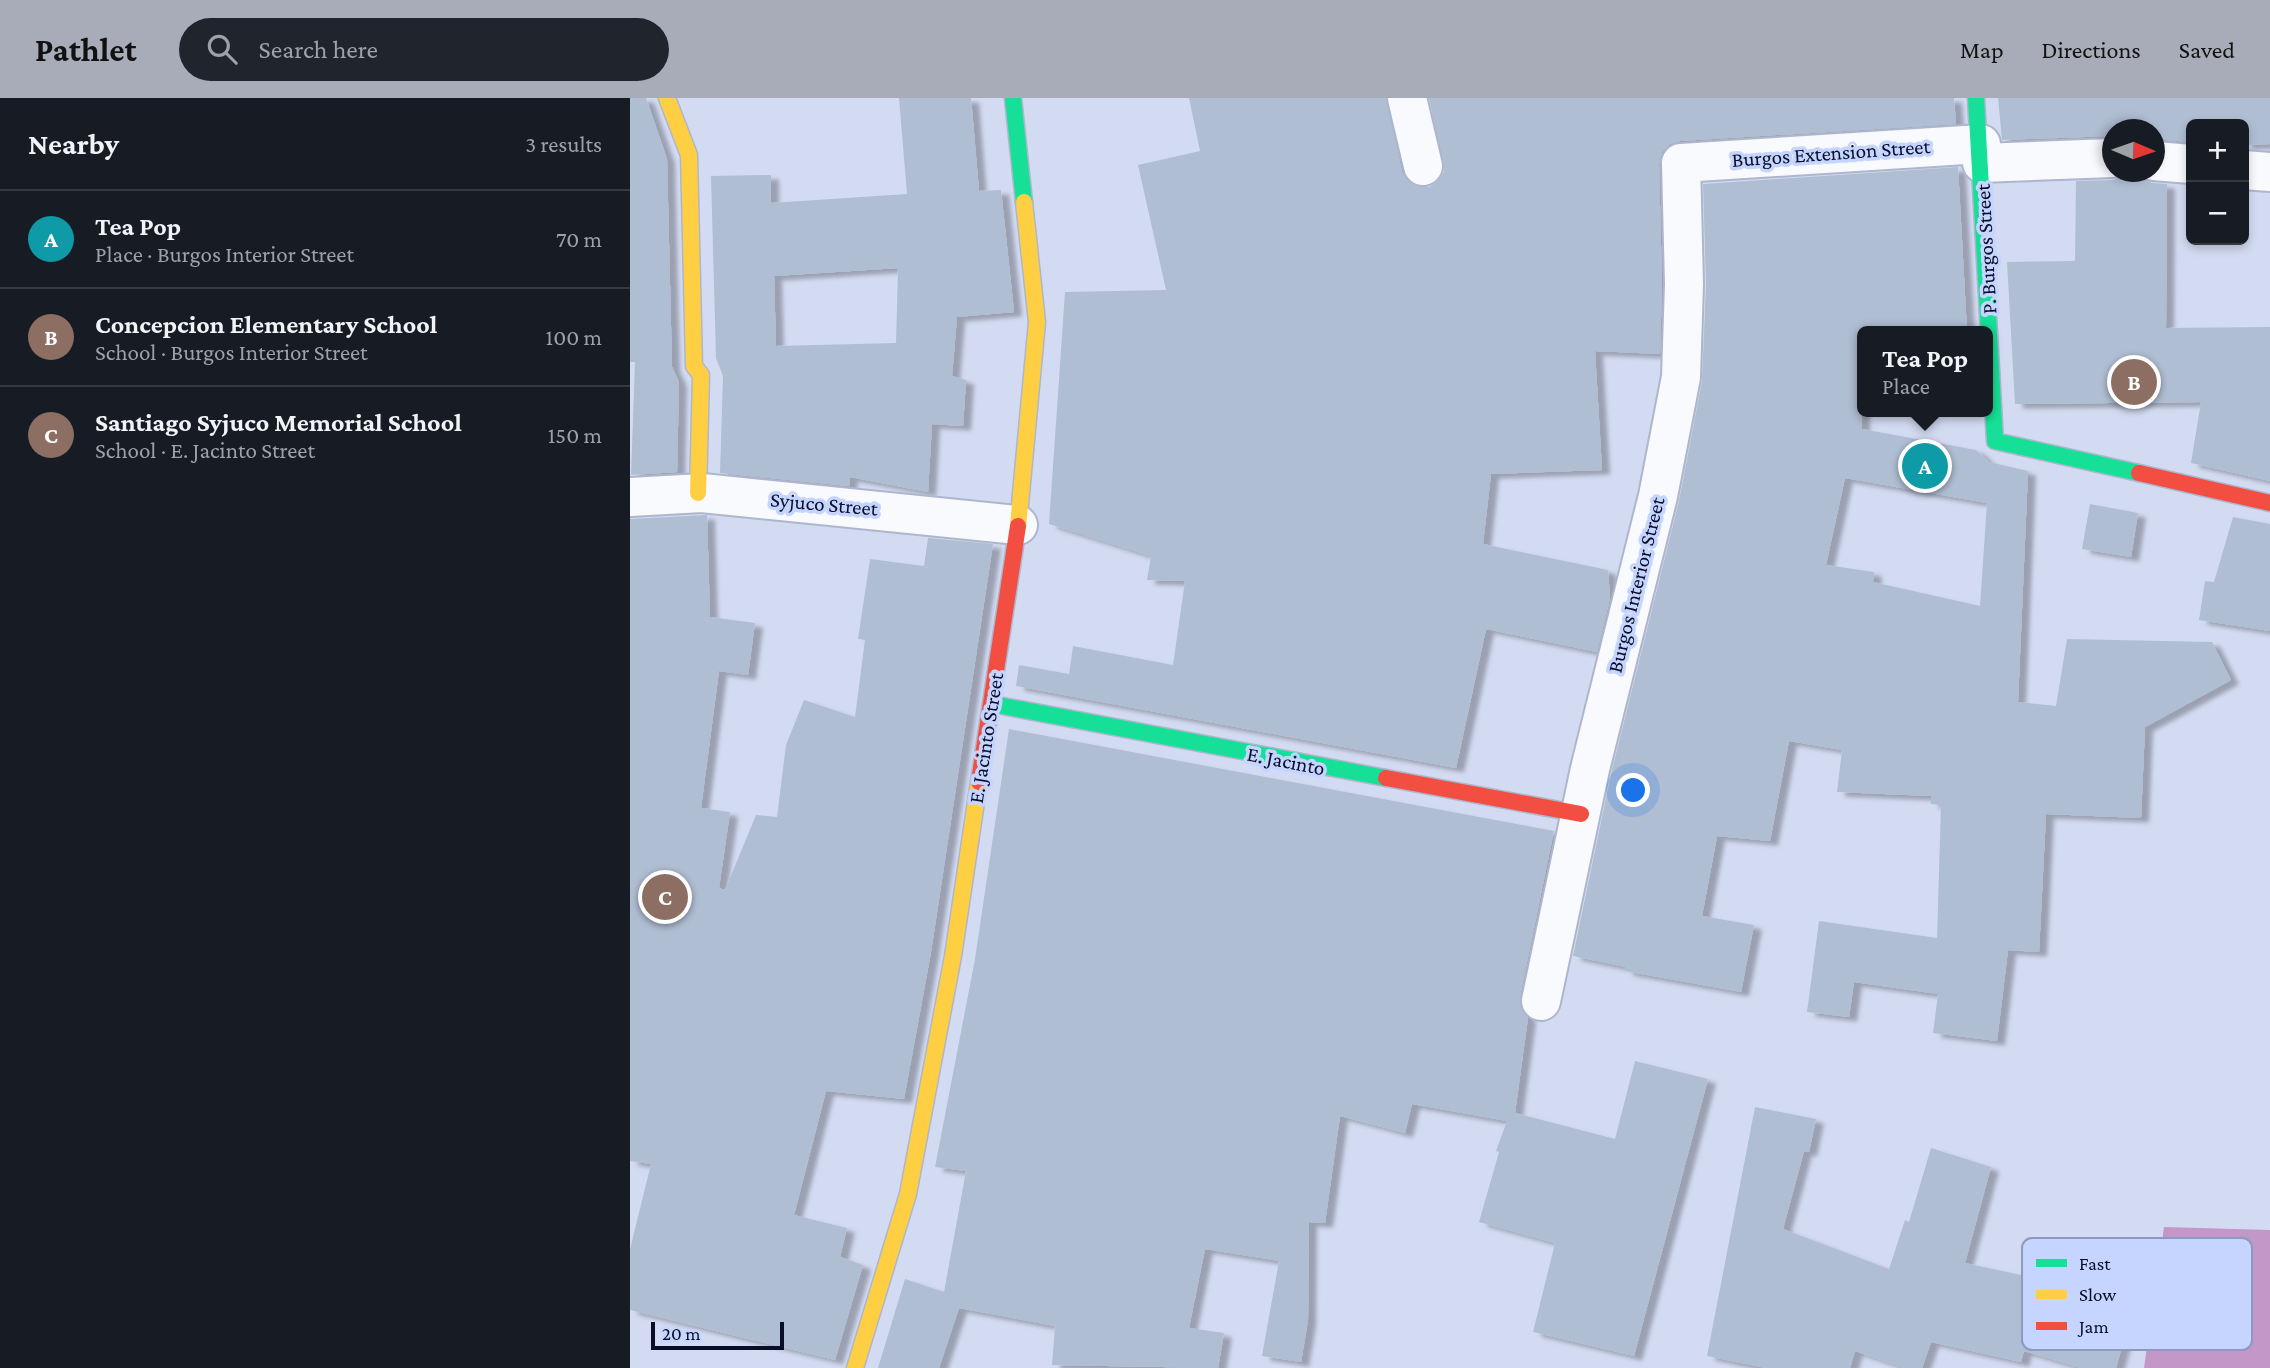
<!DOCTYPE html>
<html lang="en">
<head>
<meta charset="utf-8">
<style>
	:root { --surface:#171b24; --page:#20242c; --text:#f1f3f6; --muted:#9ea1a6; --line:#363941; --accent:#a8acb8 }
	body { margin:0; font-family:"Crimson Pro",serif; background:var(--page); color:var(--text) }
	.controls { position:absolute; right:21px; top:21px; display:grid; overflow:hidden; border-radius:10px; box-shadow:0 4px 10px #0003 }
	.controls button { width:63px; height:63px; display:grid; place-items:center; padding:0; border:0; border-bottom:2px solid var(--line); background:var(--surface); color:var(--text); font:35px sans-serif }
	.compass { position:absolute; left:1472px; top:21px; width:63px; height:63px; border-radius:50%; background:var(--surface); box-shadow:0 4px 10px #0003; rotate:92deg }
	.scale { position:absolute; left:21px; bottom:18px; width:133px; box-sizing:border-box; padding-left:7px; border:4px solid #080e26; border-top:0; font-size:19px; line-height:24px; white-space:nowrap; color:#080e26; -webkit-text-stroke:5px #c6d5ff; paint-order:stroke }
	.you { position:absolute; left:1004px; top:693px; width:24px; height:24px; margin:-18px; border:5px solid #fff; border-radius:50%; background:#1a73e8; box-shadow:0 0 0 10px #1a73e833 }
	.badge { display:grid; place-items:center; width:46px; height:46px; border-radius:50%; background:var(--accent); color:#fff; font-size:23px; font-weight:700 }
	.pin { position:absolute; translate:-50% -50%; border:4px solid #fff; box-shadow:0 2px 7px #0006 }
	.popup { position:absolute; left:1227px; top:228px; width:136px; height:91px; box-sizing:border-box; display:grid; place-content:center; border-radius:10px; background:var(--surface); filter:drop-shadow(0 2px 5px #0005); font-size:23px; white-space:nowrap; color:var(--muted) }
	.popup b { font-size:26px; color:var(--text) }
	.popup::after { content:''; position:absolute; left:50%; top:100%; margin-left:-14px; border:14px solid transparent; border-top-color:var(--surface) }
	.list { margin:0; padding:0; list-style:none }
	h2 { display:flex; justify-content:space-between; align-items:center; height:91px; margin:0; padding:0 28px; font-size:30px }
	h2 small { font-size:23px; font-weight:400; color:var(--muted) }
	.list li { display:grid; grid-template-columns:46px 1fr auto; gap:21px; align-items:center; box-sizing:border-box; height:98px; padding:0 28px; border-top:2px solid var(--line) }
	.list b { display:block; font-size:26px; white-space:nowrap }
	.list p { margin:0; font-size:23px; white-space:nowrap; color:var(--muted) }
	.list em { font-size:23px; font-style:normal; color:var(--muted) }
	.icon { flex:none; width:38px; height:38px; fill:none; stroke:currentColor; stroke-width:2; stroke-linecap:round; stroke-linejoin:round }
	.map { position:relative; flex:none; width:1640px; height:1270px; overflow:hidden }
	header { display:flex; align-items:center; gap:42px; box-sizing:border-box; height:98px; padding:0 35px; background:var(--accent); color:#111 }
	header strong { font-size:33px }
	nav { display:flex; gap:38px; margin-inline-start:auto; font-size:24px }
	.search { width:490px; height:63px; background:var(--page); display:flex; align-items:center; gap:18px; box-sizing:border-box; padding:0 24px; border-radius:38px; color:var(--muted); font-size:26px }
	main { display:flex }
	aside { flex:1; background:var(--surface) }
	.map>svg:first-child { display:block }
</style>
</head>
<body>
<header>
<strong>Pathlet</strong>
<div class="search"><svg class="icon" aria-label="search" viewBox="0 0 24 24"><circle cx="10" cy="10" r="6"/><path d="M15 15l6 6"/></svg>Search here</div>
<nav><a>Map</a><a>Directions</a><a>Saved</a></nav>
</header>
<main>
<aside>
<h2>Nearby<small>3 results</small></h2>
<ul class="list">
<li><span class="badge" style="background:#0f9aa8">A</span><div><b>Tea Pop</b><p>Place · Burgos Interior Street</p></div><em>70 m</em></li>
<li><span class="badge" style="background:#8d6e63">B</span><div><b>Concepcion Elementary School</b><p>School · Burgos Interior Street</p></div><em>100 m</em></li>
<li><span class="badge" style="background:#8d6e63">C</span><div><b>Santiago Syjuco Memorial School</b><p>School · E. Jacinto Street</p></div><em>150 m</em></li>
</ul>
</aside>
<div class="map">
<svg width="1640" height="1270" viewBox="0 0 1640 1270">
	<defs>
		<filter id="shadow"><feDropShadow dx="8" dy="4.5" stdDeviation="2" flood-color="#0004"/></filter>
	</defs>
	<rect width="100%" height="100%" fill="#d3dbf2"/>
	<polygon fill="#c497c9" points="1534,1129 1640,1132 1640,1270 1514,1270"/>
	<g fill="#b0bed3" fill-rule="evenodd" filter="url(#shadow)">
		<polygon points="0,0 16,0 37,61 42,269 49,284 47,374 1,377 5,264 0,264"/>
		<path d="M269,0h72l8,93 22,-1 13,122 -57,5 -5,59 14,4 -3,46 -31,-2 -4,68 -78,-15 -1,9 -129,-13 3,-97 -7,-18 -5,-182 60,-1v28l136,-9zM268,170l-2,75 -120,3 -2,-70z"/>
		<polygon points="559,0 756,0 772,74 778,83 787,89 799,89 807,84 814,74 799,0 1324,0 1326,26 1050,43 1040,46 1032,54 1029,66 1032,186 1030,256 965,253 972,372 861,376 853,446 978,472 980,500 967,554 856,531 826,670 386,588 389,567 439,576 443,548 543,567 555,483 517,482 521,458 419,426 435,194 536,192 508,67 570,53"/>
		<polygon points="1368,0 1640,0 1640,46 1614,47 1614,26 1561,26 1561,44 1524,41 1524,32 1482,32 1482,38 1372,42"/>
		<path d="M1328,69l9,164h-105v98l114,21 13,12 39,9 -10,231 38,4 11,-67 145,3 19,38 -86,47 -4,91 -95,-4 -7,138 -31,-2 -11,91 -64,-8 5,-39 -84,-12 -5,35 -42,-5 12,-91 118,17 4,-133 -10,-1v-8l-94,-4 5,-42 -53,-9 -19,100 -53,-5 -15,80 52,9 -13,67 -116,-21 1,-4 -53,-11 38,-182 68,-273 23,-120 4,-96 -3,-101zM1215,380l142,25 -7,103 -107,-24 1,-10 -48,-7z"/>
		<polygon points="1498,74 1505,74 1512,81 1522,85 1537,86 1536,230 1640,229 1640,383 1561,365 1571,304 1385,306 1377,164 1445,163 1446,83 1484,82"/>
		<polygon points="1460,406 1508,415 1501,459 1452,451"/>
		<polygon points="77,417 80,519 125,525 118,577 89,573 71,710 100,714 89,790 95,792 126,717 147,719 156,647 174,602 225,619 235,542 228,541 240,461 294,468 298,440 363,446 301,854 274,1001 196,993 164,1117 217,1130 210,1159 233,1167 205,1262 0,1212 0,1151 21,1066 0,1063 0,421"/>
		<polygon points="1603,419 1640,426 1640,533 1569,522 1575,483 1584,484"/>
		<polygon points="379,631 924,733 890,898 891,910 898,920 885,1015 985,1041 1005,963 1078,981 1004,1258 903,1234 925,1145 849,1124 869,1054 866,1053 877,1023 782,1006 775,1035 710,1018 695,1125 679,1124 678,1223 671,1264 632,1258 649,1163 575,1151 559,1230 594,1235 588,1270 422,1267 425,1228 329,1210 309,1270 248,1270 275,1181 314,1194 336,1073 305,1069 345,861"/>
		<polygon points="1125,1009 1186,1021 1179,1054 1174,1053 1153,1131 1259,1171 1275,1122 1279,1124 1301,1050 1361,1069 1335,1165 1442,1188 1446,1174 1508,1192 1486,1270 1452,1270 1394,1253 1391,1264 1301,1244 1292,1270 1275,1270 1225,1253 1220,1270 1136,1270 1077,1258"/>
	</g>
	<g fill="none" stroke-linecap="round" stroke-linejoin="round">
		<g stroke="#aeb6cd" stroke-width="42">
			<g id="street">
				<polyline points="777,0 793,68"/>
				<polyline points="1524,63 1561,66"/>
				<polyline points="1352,65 1482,60"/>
				<polyline points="1614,72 1640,74"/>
				<polyline points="0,399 72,395 388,427"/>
				<polyline points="911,903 960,671 1028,398 1051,279 1054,186 1051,65 1351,46"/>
			</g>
		</g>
		<g stroke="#aeb6cd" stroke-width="19">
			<g id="fast">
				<polyline points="383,0 394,104"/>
				<polyline points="1346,0 1365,343 1509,375"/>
				<polyline points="362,606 756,680"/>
			</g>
		</g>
		<g stroke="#aeb6cd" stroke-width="19">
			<g id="slow">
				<polyline points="37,0 59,57 64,268 71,277 68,395"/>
				<polyline points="388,428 407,224 394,104"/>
				<polyline points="225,1270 278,1096 323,858 349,684"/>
			</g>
		</g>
		<g stroke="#aeb6cd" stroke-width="19">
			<g id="jam">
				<polyline points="1509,375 1640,405"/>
				<polyline points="756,680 951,716"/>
				<polyline points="349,684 388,428"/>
			</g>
		</g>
		<use href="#street" stroke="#f8fafd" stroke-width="38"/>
		<use href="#fast" stroke="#16e098" stroke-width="16"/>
		<use href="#slow" stroke="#ffcf43" stroke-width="16"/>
		<use href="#jam" stroke="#f24e42" stroke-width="16"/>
	</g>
	<g text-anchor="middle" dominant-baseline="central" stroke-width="7" stroke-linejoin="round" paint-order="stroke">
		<g font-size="21" fill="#080e26" stroke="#c6d5ff">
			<text transform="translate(1201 55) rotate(-4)">Burgos Extension Street</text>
			<text transform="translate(1356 151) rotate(-93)">P. Burgos Street</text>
			<text transform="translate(194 406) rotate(5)">Syjuco Street</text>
			<text transform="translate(1006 487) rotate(-76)">Burgos Interior Street</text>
			<text transform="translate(356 640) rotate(-81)">E. Jacinto Street</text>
			<text transform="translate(656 663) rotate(11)">E. Jacinto</text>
		</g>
	</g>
	<rect x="1392" y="1140" width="230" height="112" rx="10" fill="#c6d5ff" stroke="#8d99be" stroke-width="2"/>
	<rect x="1406" y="1161" width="31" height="8" fill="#16e098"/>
	<rect x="1406" y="1192" width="31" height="9" fill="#ffcf43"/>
	<rect x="1406" y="1224" width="31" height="8" fill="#f24e42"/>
	<g font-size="19" fill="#080e26">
		<text x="1449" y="1172">Fast</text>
		<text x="1449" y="1203">Slow</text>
		<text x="1449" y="1235">Jam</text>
	</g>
</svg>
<div class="controls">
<button>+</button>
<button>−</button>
</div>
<svg class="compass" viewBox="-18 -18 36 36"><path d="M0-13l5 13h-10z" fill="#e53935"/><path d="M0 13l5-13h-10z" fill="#9ea1a6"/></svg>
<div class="scale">20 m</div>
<div class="you"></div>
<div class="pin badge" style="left:1295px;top:368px;background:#0f9aa8">A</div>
<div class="popup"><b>Tea Pop</b>Place</div>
<div class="pin badge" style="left:1504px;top:284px;background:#8d6e63">B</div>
<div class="pin badge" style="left:35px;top:799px;background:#8d6e63">C</div>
</div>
</main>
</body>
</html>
